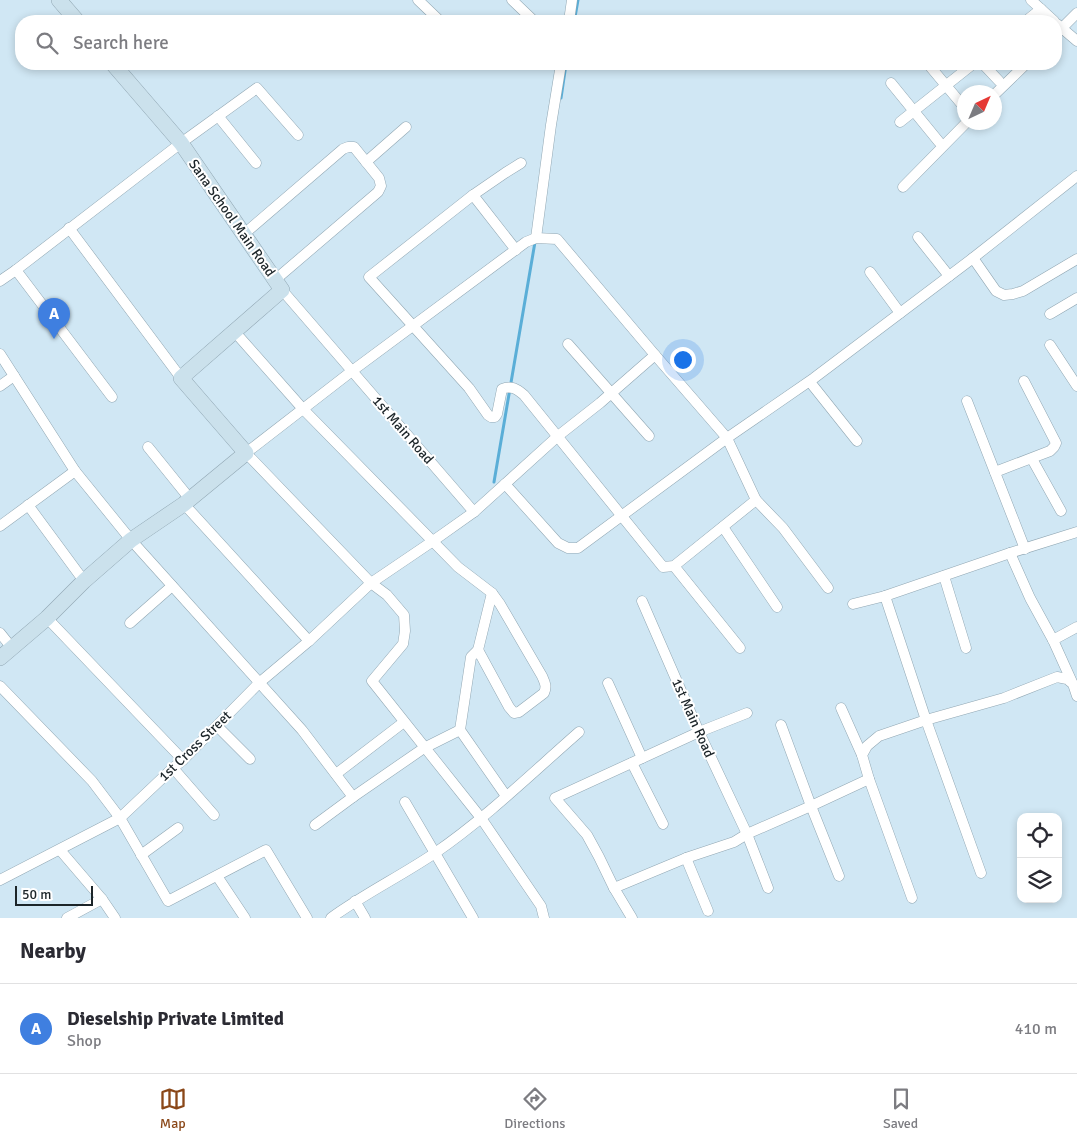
<!DOCTYPE html>
<html lang="en">
<head>
<meta charset="utf-8">
<style>
	:root { --surface:#fff; --page:#f7f7f7; --text:#2b2b33; --muted:#7c7c81; --line:#e1e1e2; --accent:#8a4718 }
	body { margin:0; font-family:Signika,sans-serif; background:var(--page); color:var(--text) }
	.controls { position:absolute; right:15px; bottom:15px; display:grid; overflow:hidden; border-radius:10px; box-shadow:0 2px 8px #0003 }
	.controls button { width:45px; height:45px; display:grid; place-items:center; padding:0; border:0; border-bottom:1px solid var(--line); background:var(--surface); color:var(--text); font:25px sans-serif }
	.compass { position:absolute; left:957px; top:85px; width:45px; height:45px; border-radius:50%; background:var(--surface); box-shadow:0 2px 8px #0003; rotate:44deg }
	.scale { position:absolute; left:15px; bottom:12px; width:78px; box-sizing:border-box; padding-left:5px; border:2px solid #1c2529; border-top:0; font-size:14px; line-height:18px; white-space:nowrap; color:#1c2529; -webkit-text-stroke:4px #fff; paint-order:stroke }
	.you { position:absolute; left:682px; top:359px; width:18px; height:18px; margin:-12px; border:4px solid #fff; border-radius:50%; background:#1a73e8; box-shadow:0 0 0 8px #1a73e833 }
	.badge { display:grid; place-items:center; width:32px; height:32px; border-radius:50%; background:var(--accent); color:#fff; font-size:16px; font-weight:700 }
	.pin { position:absolute; translate:-50% -41px; filter:drop-shadow(0 1px 2px #0008) }
	.pin::after { content:''; position:absolute; top:26px; width:18px; height:15px; background:inherit; clip-path:polygon(0 0,100% 0,50% 100%) }
	.list { margin:0; padding:0; list-style:none }
	h2 { display:flex; justify-content:space-between; align-items:center; height:65px; margin:0; padding:0 20px; font-size:21px }
	h2 small { font-size:16px; font-weight:400; color:var(--muted) }
	.list li { display:grid; grid-template-columns:32px 1fr auto; gap:15px; align-items:center; box-sizing:border-box; height:90px; padding:0 20px; border-top:1px solid var(--line) }
	.list b { display:block; font-size:19px; white-space:nowrap }
	.list p { margin:0; font-size:16px; white-space:nowrap; color:var(--muted) }
	.list em { font-size:16px; font-style:normal; color:var(--muted) }
	.icon { flex:none; width:28px; height:28px; fill:none; stroke:currentColor; stroke-width:2; stroke-linecap:round; stroke-linejoin:round }
	.map { position:relative; flex:none; width:1077px; height:918px; overflow:hidden }
	.search { position:absolute; background:var(--surface); box-shadow:0 2px 8px #0003; left:15px; right:15px; top:15px; height:55px; display:flex; align-items:center; gap:12px; box-sizing:border-box; padding:0 18px; border-radius:20px; color:var(--muted); font-size:19px }
	.sheet { height:155px; background:var(--surface) }
	nav { display:flex; justify-content:space-around; align-items:center; box-sizing:border-box; height:70px; border-top:1px solid var(--line); background:var(--surface); font-size:14px; color:var(--muted) }
	nav a { display:grid; justify-items:center; gap:2px }
	nav .on { color:var(--accent) }
	.map>svg:first-child { display:block }
</style>
</head>
<body>
<div class="map">
<svg width="1077" height="918" viewBox="0 0 1077 918">
	<rect width="100%" height="100%" fill="#d0e7f4"/>
	<g fill="none" stroke-linecap="round" stroke-linejoin="round">
		<g stroke="#5aaed7" stroke-width="3">
			<polyline points="575,17 578,0"/>
			<polyline points="561,98 566,64"/>
			<polyline points="494,482 535,242"/>
		</g>
		<g stroke="#91a7b3" stroke-width="11">
			<g id="street">
				<polyline points="418,0 440,21"/>
				<polyline points="512,0 534,21"/>
				<polyline points="1031,0 1054,21"/>
				<polyline points="569,21 572,0"/>
				<polyline points="1026,21 1041,9"/>
				<polyline points="1057,24 1077,41"/>
				<polyline points="1056,34 1077,13"/>
				<polyline points="928,64 964,107"/>
				<polyline points="983,64 999,81"/>
				<polyline points="891,83 939,142"/>
				<polyline points="994,95 1026,64"/>
				<polyline points="218,116 256,163"/>
				<polyline points="900,122 973,64"/>
				<polyline points="366,162 406,127"/>
				<polyline points="903,187 967,122"/>
				<polyline points="473,195 505,173 521,163"/>
				<polyline points="69,228 181,378"/>
				<polyline points="244,234 343,149 348,147 354,147 379,178 381,186 378,192 275,280"/>
				<polyline points="918,237 949,276"/>
				<polyline points="536,238 551,125 561,64"/>
				<path d="M516,250l-43,-55 -104,82 100,111 19,27 3,2h4l2,-3 5,-25c9,-4 15,0 22,6l139,172 11,-1 82,-66"/>
				<polyline points="973,258 996,291 1004,295 1013,294 1023,291 1077,259"/>
				<polyline points="16,270 112,397"/>
				<polyline points="870,272 900,313"/>
				<polyline points="0,281 16,270 181,143 257,88 298,135"/>
				<polyline points="282,290 474,512"/>
				<polyline points="1050,314 1077,298"/>
				<path d="M234,331l69,78 155,158 34,26 8,11 42,72c3,7 5,10 2,17l-25,19 -5,1 -5,-6 -31,-57"/>
				<polyline points="568,344 649,436"/>
				<polyline points="1050,345 1077,386"/>
				<polyline points="0,354 75,471 131,540 302,730 353,797"/>
				<polyline points="810,382 857,441"/>
				<polyline points="0,386 14,376"/>
				<polyline points="967,401 1025,549"/>
				<polyline points="148,447 190,499"/>
				<polyline points="1032,459 1061,511"/>
				<polyline points="995,472 1050,451 1054,447 1056,443 1024,381"/>
				<polyline points="505,484 558,543 568,548 578,548 727,438 814,378 973,258 1077,176"/>
				<polyline points="184,504 309,641"/>
				<polyline points="28,505 84,581"/>
				<polyline points="0,526 75,471"/>
				<polyline points="723,527 777,607"/>
				<polyline points="1010,553 1077,532"/>
				<polyline points="674,566 740,648"/>
				<polyline points="944,576 966,648"/>
				<polyline points="492,593 478,650 471,657 460,730 506,796"/>
				<polyline points="885,596 926,720 981,873"/>
				<polyline points="642,601 699,732 747,834 768,888"/>
				<polyline points="853,604 885,596 1010,553 1030,598 1053,640 1072,682"/>
				<polyline points="47,618 183,760"/>
				<polyline points="130,623 172,586"/>
				<polyline points="0,633 12,648"/>
				<polyline points="1053,640 1077,627"/>
				<polyline points="608,683 642,758"/>
				<polyline points="0,686 92,781 120,818 168,901 266,850 307,918"/>
				<polyline points="841,708 862,755"/>
				<polyline points="781,725 811,806 839,876"/>
				<polyline points="217,726 250,759"/>
				<polyline points="632,763 663,824"/>
				<polyline points="173,768 214,815"/>
				<polyline points="336,774 404,722"/>
				<polyline points="869,779 912,898"/>
				<polyline points="405,802 473,918"/>
				<polyline points="315,825 353,797 424,748 460,730"/>
				<polyline points="60,850 102,899 115,918"/>
				<polyline points="141,855 178,828"/>
				<polyline points="686,858 708,911"/>
				<polyline points="217,876 245,918"/>
				<polyline points="0,880 120,818 173,768 183,760 259,683 309,641 371,583 433,541 474,512 558,436 600,403 655,355"/>
				<polyline points="614,888 599,857 587,835 555,798 699,732 747,713"/>
				<polyline points="355,901 365,918"/>
				<polyline points="67,918 102,899"/>
				<path d="M331,918c33,-24 70,-42 104,-65 51,-35 97,-80 144,-121"/>
				<polyline points="544,918 541,906 481,818 372,681 403,644 405,631 404,615 387,595 371,583 246,453 352,371 526,242 536,238 557,239 655,355 727,438 756,500 783,528 828,588"/>
				<polyline points="632,918 614,888 686,858 734,842 747,834 811,806 869,779 862,755 867,746 879,736 926,720 1004,698 1057,677 1067,679 1073,684 1077,696"/>
			</g>
		</g>
		<g stroke="#91a7b3" stroke-width="16">
			<g id="secondary">
				<polyline points="59,0 77,21"/>
				<polyline points="0,658 47,618 84,581 131,540 184,504 246,453 181,378 282,290 181,143 113,64"/>
			</g>
		</g>
		<use href="#street" stroke="#fff" stroke-width="10"/>
		<use href="#secondary" stroke="#cbe1ec" stroke-width="15"/>
	</g>
	<g text-anchor="middle" dominant-baseline="central" stroke-width="4" stroke-linejoin="round" paint-order="stroke">
		<g font-size="14" fill="#1c2529" stroke="#fff">
			<text transform="translate(232 218) rotate(55)">Sana School Main Road</text>
			<text transform="translate(403 430) rotate(49)">1st Main Road</text>
			<text transform="translate(693 718) rotate(66)">1st Main Road</text>
			<text transform="translate(195 746) rotate(-44)">1st Cross Street</text>
		</g>
	</g>
</svg>
<div class="controls">
<button><svg class="icon" aria-label="locate" viewBox="0 0 24 24"><circle cx="12" cy="12" r="6"/><path d="M12 2v4M12 18v4M2 12h4M18 12h4"/></svg></button>
<button><svg class="icon" aria-label="layers" viewBox="0 0 24 24"><path d="M12 4l9 5-9 5-9-5zM3 14l9 5 9-5"/></svg></button>
</div>
<svg class="compass" viewBox="-18 -18 36 36"><path d="M0-13l5 13h-10z" fill="#e53935"/><path d="M0 13l5-13h-10z" fill="#7c7c81"/></svg>
<div class="scale">50 m</div>
<div class="you"></div>
<div class="pin badge" style="left:54px;top:339px;background:#3f7fe0">A</div>
<div class="search"><svg class="icon" aria-label="search" viewBox="0 0 24 24"><circle cx="10" cy="10" r="6"/><path d="M15 15l6 6"/></svg>Search here</div>
</div>
<section class="sheet">
<h2>Nearby<small></small></h2>
<ul class="list">
<li><span class="badge" style="background:#3f7fe0">A</span><div><b>Dieselship Private Limited</b><p>Shop</p></div><em>410 m</em></li>
</ul>
</section>
<nav>
<a class="on"><svg class="icon" aria-label="map" viewBox="0 0 24 24"><path d="M3 6l6-2 6 2 6-2v14l-6 2-6-2-6 2zM9 4v14M15 6v14"/></svg>Map</a>
<a><svg class="icon" aria-label="directions" viewBox="0 0 24 24"><path d="M12 3l9 9-9 9-9-9zM9 14v-3h6M13 9l2 2-2 2"/></svg>Directions</a>
<a><svg class="icon" aria-label="saved" viewBox="0 0 24 24"><path d="M7 4h10v16l-5-4-5 4z"/></svg>Saved</a>
</nav>
</body>
</html>
